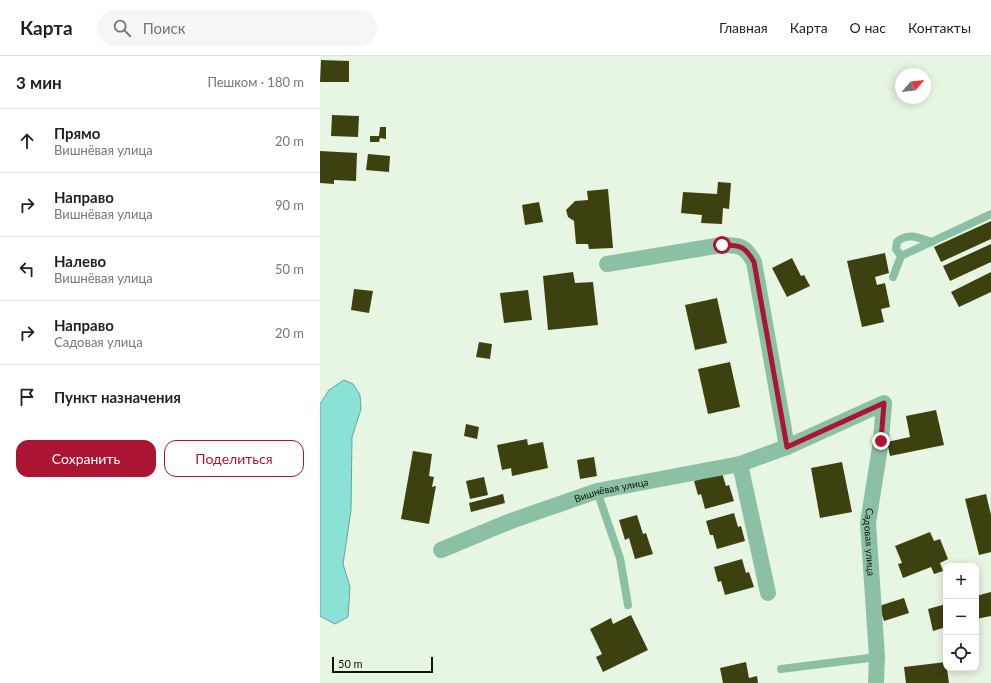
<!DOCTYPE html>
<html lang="ru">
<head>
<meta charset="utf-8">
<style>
	:root { --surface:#fff; --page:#f6f6f6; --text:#222; --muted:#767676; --line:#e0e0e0; --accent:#ab1533 }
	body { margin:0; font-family:Lato,sans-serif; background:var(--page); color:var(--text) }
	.controls { position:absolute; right:12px; bottom:12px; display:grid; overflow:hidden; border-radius:8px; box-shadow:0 2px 10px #0003 }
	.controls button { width:36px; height:36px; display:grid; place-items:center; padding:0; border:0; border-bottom:1px solid var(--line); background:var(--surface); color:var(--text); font:20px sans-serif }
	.compass { position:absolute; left:575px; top:12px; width:36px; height:36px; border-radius:50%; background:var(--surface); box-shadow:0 2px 10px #0003; rotate:62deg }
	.scale { position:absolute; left:12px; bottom:10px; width:101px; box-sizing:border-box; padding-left:4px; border:2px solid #0e130d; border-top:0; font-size:11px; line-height:14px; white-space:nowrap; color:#0e130d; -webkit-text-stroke:3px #e7f5e3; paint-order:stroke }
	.stop { position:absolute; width:12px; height:12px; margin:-9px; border:3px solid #ab1533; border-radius:50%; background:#fff }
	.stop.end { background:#ab1533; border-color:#fff; box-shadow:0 1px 4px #0008 }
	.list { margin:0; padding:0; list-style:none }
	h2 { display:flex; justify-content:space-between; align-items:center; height:52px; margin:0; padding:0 16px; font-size:17px }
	h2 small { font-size:13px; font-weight:400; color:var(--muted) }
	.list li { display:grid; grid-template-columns:26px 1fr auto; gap:12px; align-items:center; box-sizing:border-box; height:64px; padding:0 16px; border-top:1px solid var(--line) }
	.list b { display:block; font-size:15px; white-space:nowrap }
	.list p { margin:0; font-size:13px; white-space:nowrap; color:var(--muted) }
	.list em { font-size:13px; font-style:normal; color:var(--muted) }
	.actions { display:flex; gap:8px; padding:12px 16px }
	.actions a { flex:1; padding:9px 0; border:1px solid var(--accent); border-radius:12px; text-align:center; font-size:14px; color:var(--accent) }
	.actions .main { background:var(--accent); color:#fff }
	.icon { flex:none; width:22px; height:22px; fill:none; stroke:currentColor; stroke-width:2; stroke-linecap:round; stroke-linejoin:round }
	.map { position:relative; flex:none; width:671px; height:627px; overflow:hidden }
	header { display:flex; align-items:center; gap:24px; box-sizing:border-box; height:56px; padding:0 20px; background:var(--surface); border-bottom:1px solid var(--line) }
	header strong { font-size:19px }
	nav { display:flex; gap:22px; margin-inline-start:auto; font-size:14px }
	.search { width:280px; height:36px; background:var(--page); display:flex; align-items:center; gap:10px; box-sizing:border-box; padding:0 14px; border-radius:22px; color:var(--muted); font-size:15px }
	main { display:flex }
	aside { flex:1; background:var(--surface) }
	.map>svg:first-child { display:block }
</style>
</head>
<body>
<header>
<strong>Карта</strong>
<div class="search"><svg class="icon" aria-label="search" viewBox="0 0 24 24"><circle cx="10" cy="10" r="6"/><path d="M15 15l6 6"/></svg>Поиск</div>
<nav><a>Главная</a><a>Карта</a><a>О нас</a><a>Контакты</a></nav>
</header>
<main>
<aside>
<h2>3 мин<small>Пешком · 180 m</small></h2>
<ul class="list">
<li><svg class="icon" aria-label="ahead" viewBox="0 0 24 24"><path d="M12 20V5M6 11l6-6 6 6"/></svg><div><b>Прямо</b><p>Вишнёвая улица</p></div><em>20 m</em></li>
<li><svg class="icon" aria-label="right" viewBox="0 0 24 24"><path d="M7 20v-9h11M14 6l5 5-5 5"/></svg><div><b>Направо</b><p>Вишнёвая улица</p></div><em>90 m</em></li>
<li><svg class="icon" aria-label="left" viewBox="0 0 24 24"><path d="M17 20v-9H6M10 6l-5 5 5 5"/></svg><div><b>Налево</b><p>Вишнёвая улица</p></div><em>50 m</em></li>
<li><svg class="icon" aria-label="right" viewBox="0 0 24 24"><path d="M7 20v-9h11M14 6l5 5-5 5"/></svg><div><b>Направо</b><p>Садовая улица</p></div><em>20 m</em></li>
<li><svg class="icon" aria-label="arrive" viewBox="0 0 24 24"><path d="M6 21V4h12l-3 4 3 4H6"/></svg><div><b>Пункт назначения</b></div></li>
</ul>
<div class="actions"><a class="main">Сохранить</a><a>Поделиться</a></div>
</aside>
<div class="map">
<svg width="671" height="627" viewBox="0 0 671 627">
	<rect width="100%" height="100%" fill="#e7f5e3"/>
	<polygon fill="#8ae2d7" stroke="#65a49a" points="24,324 33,328 40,339 41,353 32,381 31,454 23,508 30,531 28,561 15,568 0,560 0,348 9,334"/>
	<g fill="#3d4110">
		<polygon points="1,4 29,5 29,26 0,26"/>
		<polygon points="12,59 39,60 38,81 11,80"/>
		<polygon points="60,71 66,71 66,83 60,82 59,86 50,86 50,80 59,80"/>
		<polygon points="0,95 37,97 36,125 14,124 14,128 0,127"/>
		<polygon points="48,98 70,100 69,116 46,114"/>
		<polygon points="398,126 411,127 409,153 403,152 402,168 381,167 382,159 361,157 363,136 397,138"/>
		<polygon points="288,133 293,192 269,193 268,188 256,188 254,165 248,161 246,154 255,145 268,144 267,135"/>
		<polygon points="219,146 223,166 205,169 202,149"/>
		<polygon points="671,165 671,183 621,206 614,191"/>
		<polygon points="671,188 671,206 630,225 623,210"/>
		<polygon points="565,197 569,217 555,221 557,229 565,227 570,251 561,253 564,266 542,271 527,205"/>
		<polygon points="472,202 481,220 484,219 490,230 467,241 452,212"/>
		<polygon points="253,216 255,227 273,226 278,269 228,274 223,220"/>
		<polygon points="671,216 671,236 639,251 631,236"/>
		<polygon points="34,233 53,235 49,257 31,254"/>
		<polygon points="208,234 212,264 184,267 180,237"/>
		<polygon points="397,242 407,287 375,294 365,249"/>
		<polygon points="159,286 172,288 170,303 156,301"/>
		<polygon points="410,306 420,351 388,358 378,313"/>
		<polygon points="616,354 624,389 570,400 567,386 590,381 586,360"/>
		<polygon points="146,368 159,371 157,383 144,380"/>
		<polygon points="207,383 208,389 223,386 228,412 192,420 191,412 182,414 177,389"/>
		<polygon points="93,395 112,398 109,420 114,421 112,431 116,430 109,468 81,463"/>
		<polygon points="274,401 277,420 260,423 257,404"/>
		<polygon points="522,406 532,456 500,462 491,412"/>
		<polygon points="402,417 406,430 409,429 414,445 385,453 381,438 378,439 374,425"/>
		<polygon points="164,421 168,439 150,443 146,425"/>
		<polygon points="183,438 185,447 151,456 149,447"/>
		<polygon points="666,438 671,459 671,496 659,499 645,443"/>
		<polygon points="414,457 418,471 421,470 425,485 397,493 393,479 390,479 386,465"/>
		<polygon points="317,459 323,478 326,477 333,498 315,503 309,482 305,484 299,464"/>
		<polygon points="610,476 614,485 620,483 628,503 620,507 623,515 614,518 611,511 583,522 578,508 582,507 575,490"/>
		<polygon points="422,503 426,517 429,516 434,531 405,539 401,525 398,526 394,511"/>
		<polygon points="671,536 671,560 656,563 656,540"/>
		<polygon points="584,542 589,557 564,565 559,550"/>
		<polygon points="626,548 626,571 613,575 608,553"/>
		<polygon points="311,559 328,594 283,616 276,601 282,598 270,573 291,562 293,568"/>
		<polygon points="426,606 429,622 437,620 438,627 403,627 400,612"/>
		<polygon points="626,606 629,627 586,627 584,611"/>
	</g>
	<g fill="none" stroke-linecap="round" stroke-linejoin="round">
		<g stroke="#8cc0a5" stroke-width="8">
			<path d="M581,200l-5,-7 1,-7c11,-10 22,-4 35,0"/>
			<polyline points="573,221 581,200 671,158"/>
			<polyline points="277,435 300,502 308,549"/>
			<polyline points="461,613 557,601"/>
		</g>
		<g stroke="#8cc0a5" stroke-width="16">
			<path d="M287,208l115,-19c18,0 23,1 32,17l33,185"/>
			<polyline points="420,408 448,537"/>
			<path id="s1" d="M121,494l70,-29 86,-30 143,-27 47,-17 97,-44 -3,38 -13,82 9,134 -1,26"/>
		</g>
	</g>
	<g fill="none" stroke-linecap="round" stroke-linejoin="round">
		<path stroke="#ab1533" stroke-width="5" d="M402,189c18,0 23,1 32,17l33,185 97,-44 -3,38"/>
	</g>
	<g text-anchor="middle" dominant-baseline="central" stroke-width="4" stroke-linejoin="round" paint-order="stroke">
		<g font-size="10" fill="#0e130d" stroke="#e7f5e3">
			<text stroke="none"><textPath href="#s1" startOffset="181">Вишнёвая улица</textPath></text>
			<text stroke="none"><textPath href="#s1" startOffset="609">Садовая улица</textPath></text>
		</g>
	</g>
</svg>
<div class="controls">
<button>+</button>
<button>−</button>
<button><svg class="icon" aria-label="locate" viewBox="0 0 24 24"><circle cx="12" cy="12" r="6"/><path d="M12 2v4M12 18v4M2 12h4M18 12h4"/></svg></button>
</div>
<svg class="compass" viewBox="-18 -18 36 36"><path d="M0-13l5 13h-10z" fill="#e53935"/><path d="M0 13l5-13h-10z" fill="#767676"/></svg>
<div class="scale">50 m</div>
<div class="stop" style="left:402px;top:189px"></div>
<div class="stop end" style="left:561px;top:385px"></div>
</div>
</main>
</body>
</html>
